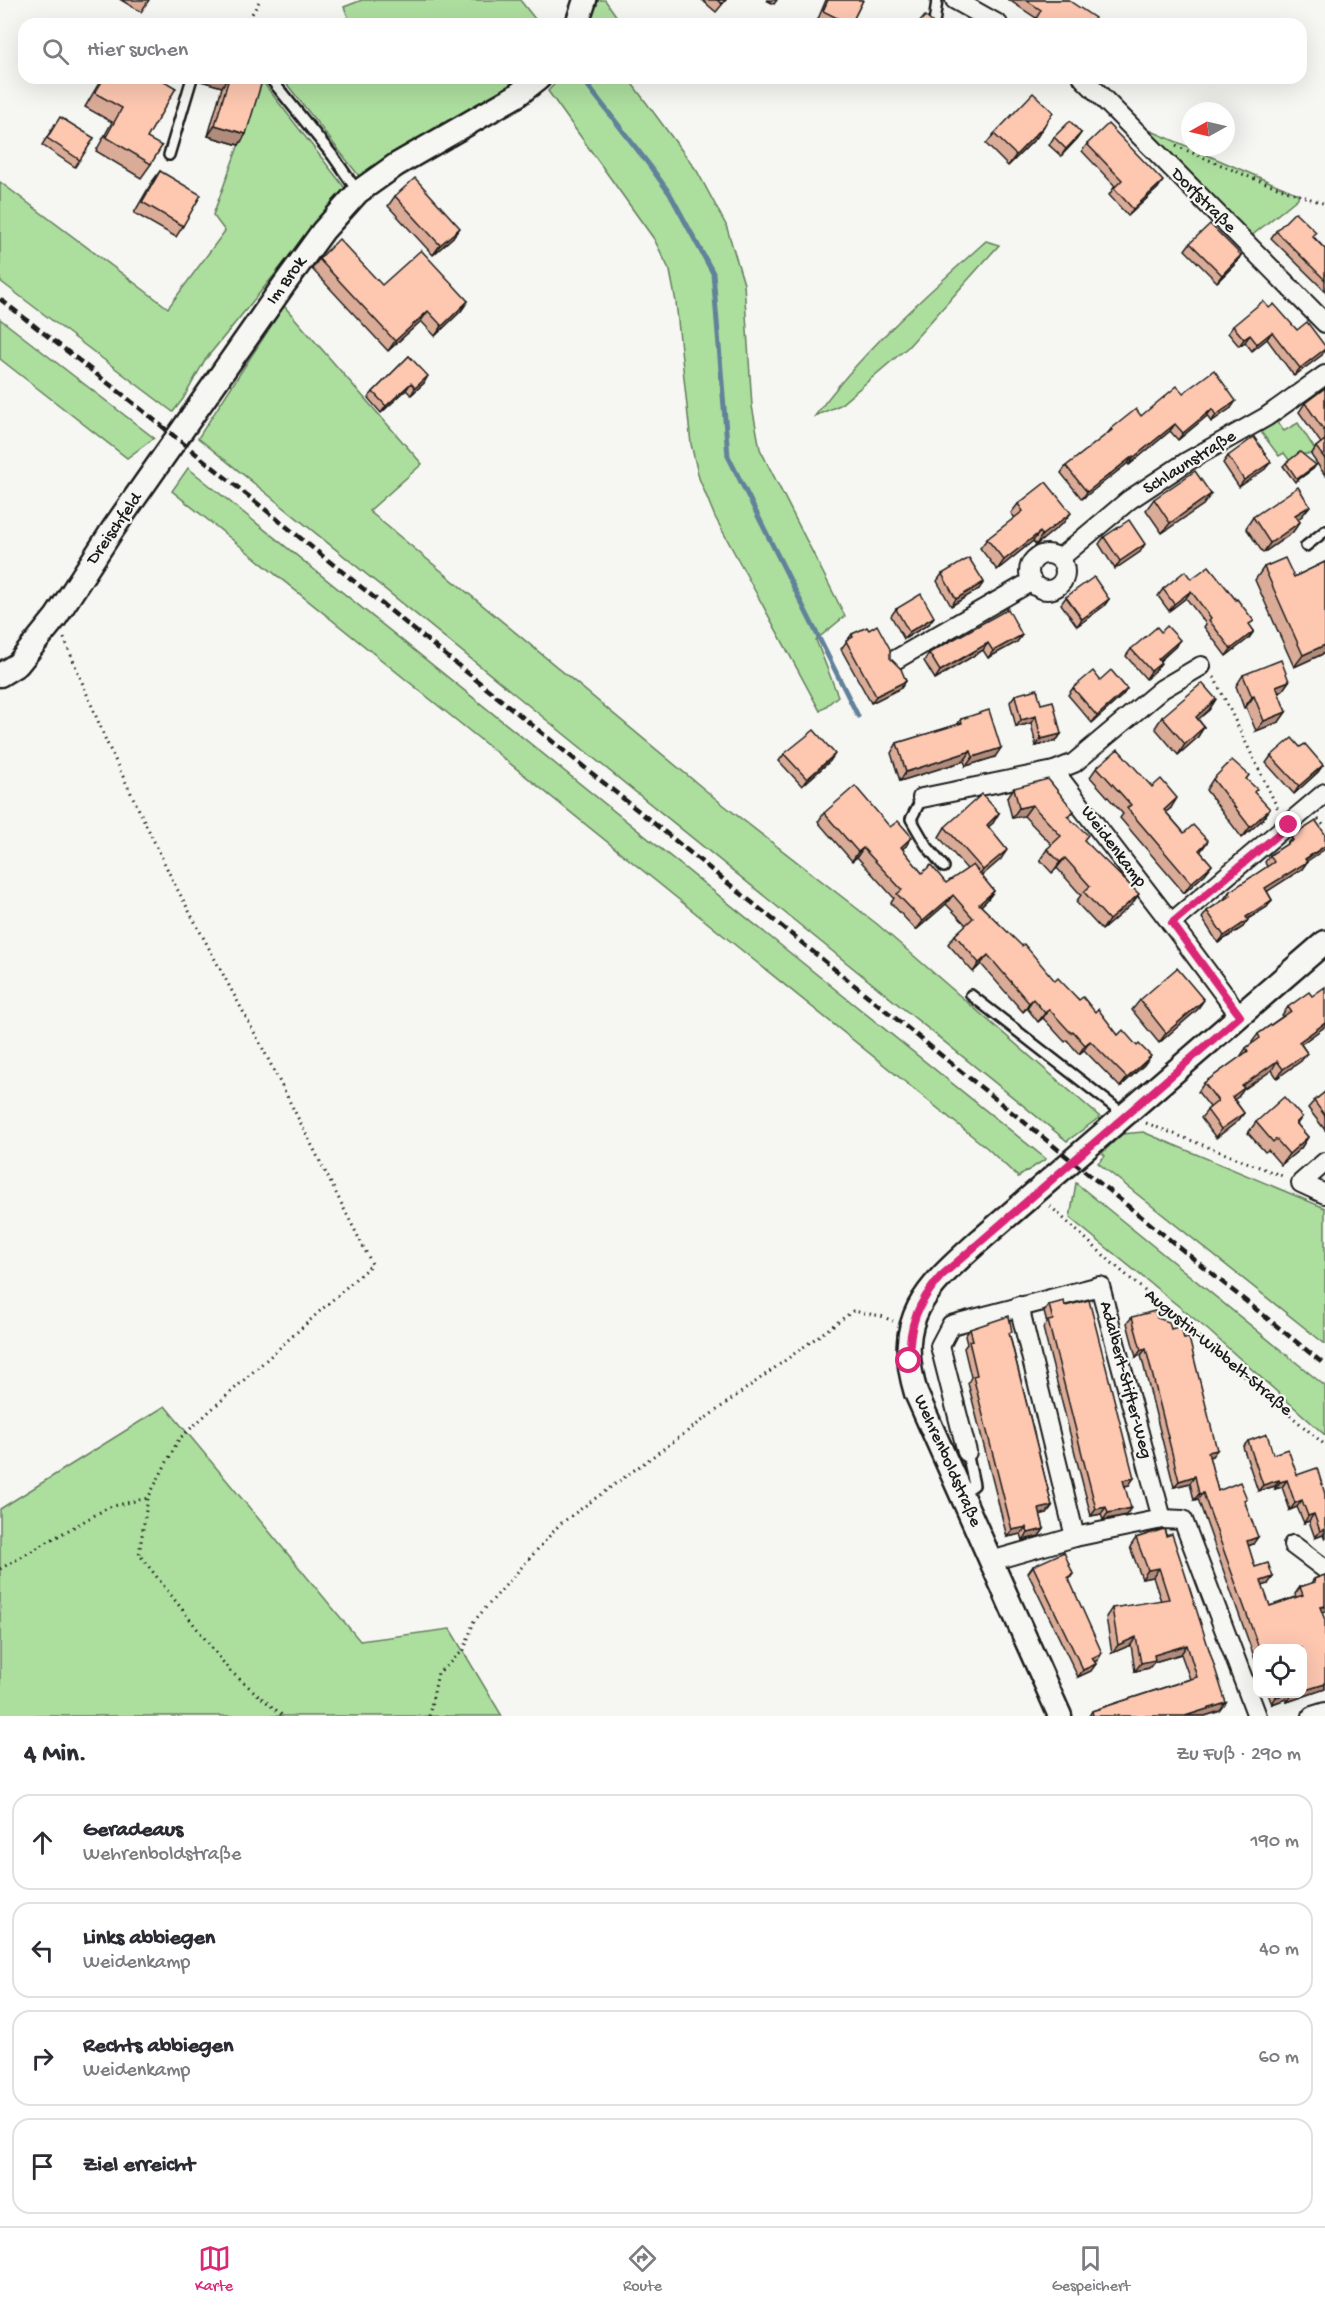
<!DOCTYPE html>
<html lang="de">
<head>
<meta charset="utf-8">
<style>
	:root { --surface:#fff; --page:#f7f7f7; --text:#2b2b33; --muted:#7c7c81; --line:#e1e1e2; --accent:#db2777 }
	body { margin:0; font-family:"Gochi Hand",sans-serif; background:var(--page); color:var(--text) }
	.controls { position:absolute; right:18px; bottom:18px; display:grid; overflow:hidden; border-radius:12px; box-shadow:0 6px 24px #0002 }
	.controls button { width:54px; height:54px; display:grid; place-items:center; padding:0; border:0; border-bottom:2px solid var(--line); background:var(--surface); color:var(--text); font:30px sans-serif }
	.compass { position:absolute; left:1181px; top:102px; width:54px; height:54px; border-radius:50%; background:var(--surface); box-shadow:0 6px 24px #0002; rotate:262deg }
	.stop { position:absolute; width:18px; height:18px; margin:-14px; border:4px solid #db2777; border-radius:50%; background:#fff }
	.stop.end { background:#db2777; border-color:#fff; box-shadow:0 2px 6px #0008 }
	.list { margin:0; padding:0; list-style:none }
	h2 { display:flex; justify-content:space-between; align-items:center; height:78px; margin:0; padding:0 24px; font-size:26px }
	h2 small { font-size:20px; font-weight:400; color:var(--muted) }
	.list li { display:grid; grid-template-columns:39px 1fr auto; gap:18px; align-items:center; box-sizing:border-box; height:96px; margin:0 12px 12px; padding:0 12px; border:2px solid var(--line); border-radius:18px }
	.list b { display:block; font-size:22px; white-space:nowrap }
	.list p { margin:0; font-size:20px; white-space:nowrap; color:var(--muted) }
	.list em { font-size:20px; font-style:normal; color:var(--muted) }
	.icon { flex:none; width:33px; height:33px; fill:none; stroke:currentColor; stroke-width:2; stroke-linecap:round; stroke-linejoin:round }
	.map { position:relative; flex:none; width:1325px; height:1716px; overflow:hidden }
	.search { position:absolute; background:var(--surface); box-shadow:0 6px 24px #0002; left:18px; right:18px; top:18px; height:66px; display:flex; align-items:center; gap:15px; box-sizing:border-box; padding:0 21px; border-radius:18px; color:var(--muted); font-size:22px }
	.sheet { height:510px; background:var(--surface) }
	nav { display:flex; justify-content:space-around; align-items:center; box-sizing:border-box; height:84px; border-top:2px solid var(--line); background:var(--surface); font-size:16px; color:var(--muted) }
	nav a { display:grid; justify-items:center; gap:3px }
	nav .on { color:var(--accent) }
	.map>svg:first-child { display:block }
</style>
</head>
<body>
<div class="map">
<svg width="1325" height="1716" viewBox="0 0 1325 1716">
	<rect width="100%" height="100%" fill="#f6f6f2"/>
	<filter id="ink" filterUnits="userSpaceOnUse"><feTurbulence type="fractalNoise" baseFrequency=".0167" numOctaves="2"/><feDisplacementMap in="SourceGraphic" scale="12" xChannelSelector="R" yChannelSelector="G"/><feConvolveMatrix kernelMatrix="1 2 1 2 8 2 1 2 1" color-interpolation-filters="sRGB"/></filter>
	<g filter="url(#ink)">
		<g fill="#acde9e" stroke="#647d5d" stroke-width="1.5">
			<polygon points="362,0 520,0 539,24 351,24 344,7"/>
			<polygon points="596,0 605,0 622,24 587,24"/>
			<polygon points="282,78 523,78 511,88 359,176"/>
			<polygon points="560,78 628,78 697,171 726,225 744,284 752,406 760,449 845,616 816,640 838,696 820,711 715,517 699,478 691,444 676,302 670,271 654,239 548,91"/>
			<polygon points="262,81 345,188 205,360 183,399 173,412 0,281 0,182 168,308 225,231 213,215"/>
			<polygon points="1142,127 1298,194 1298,198 1250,237"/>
			<path d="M986,241l13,4 -91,102 -68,58 -25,11c47,-65 111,-121 171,-175z"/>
			<polygon points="284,306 422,464 369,511 716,799 877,924 1100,1117 1067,1141 198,438"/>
			<polygon points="0,319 154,438 127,458 0,359"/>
			<polygon points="1276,421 1284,431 1298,423 1318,454 1304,454 1290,461 1284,453 1279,456 1261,432"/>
			<polygon points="188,468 1046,1159 1018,1177 987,1148 172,491"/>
			<polygon points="1143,1132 1325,1208 1325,1344 1098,1163 1105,1156 1102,1153 1122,1134"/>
			<polygon points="1076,1183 1325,1386 1325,1435 1208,1330 1070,1218"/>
			<polygon points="165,1406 360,1641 450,1629 502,1716 0,1716 0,1509"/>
		</g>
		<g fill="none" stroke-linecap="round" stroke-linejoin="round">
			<polyline stroke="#62829a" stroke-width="5" points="582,78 650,166 670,194 713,273 728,456 858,716"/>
			<g stroke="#1c1c1c" stroke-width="14">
				<g id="service">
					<polyline points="934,24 937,0"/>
					<polyline points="270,78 333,156 358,192"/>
					<polyline points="169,155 192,78"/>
					<polyline points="1306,546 1325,531"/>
					<polyline points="922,798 911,819 926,845 944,867"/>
					<polyline points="971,995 1125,1115"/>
					<polyline points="961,1494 974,1485 967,1452"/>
				</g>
			</g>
			<g stroke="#1c1c1c" stroke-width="22">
				<g id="minor">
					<polyline points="955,0 998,24"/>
					<polyline points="1083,78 1325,323"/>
					<circle cx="1047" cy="572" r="18"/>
					<polyline points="1060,558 1129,500 1188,461 1266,417 1325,375"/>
					<polyline points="895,660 1032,581"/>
					<polyline points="1054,771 1171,923 1240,1016"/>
					<polyline points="922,798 1054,771 1074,763 1162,689 1201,666"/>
					<polyline points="1171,923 1325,793"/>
					<polyline points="1325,1162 1301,1183 1325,1194"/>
					<polyline points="1019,1306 1075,1537"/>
					<polyline points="967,1452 940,1346 951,1325 1100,1286 1162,1519"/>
					<polyline points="1293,1545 1325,1569"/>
					<polyline points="991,1561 1075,1537 1162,1519 1183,1520 1257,1716"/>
					<polyline points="1312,1716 1325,1712"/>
				</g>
			</g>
			<g stroke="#1c1c1c" stroke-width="27">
				<g id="tertiary">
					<polyline points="577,24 585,0"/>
					<polyline points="0,675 18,664 56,617 113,529 283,286 323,231 358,192 396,165 516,96 539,78"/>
					<path d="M1060,1716l-144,-323c-23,-76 11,-105 63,-152l346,-299"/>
				</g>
			</g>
			<g stroke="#1c1c1c" stroke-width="3" stroke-dasharray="1.5 4.5" stroke-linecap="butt">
				<polyline points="246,24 260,0"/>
				<polyline points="1176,146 1252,178 1325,204"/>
				<polyline points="64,638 107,743 174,883 262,1047 372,1264 179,1439 148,1498 139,1554 230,1671 283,1716"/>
				<polyline points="1214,677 1279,811"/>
				<polyline points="1318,819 1325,827"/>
				<polyline points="1146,1123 1285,1177"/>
				<polyline points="1050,1206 1111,1262 1325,1445"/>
				<polyline points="0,1569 109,1507 148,1498"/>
				<polyline points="429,1716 438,1673 464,1650 474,1621 560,1524 853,1311 881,1316 893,1321"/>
			</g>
			<use href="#service" stroke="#f6f6f2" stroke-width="9"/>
			<use href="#minor" stroke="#f6f6f2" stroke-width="18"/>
			<use href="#tertiary" stroke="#f6f6f2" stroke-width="22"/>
			<polyline stroke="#1c1c1c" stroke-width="4.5" stroke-dasharray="9 4.5" stroke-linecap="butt" points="0,299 122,394 1325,1365"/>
		</g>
		<g fill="#daab97" stroke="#1c1c1c" stroke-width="1.5">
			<polygon points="121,0 149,0 141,12"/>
			<polygon points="702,0 726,0 716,12"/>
			<polygon points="766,0 777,0 774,4"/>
			<polygon points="826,0 863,0 851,24 829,24 818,19"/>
			<polygon points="1009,0 1068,0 1091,24 1032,24 1036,18"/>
			<polygon points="102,78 159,78 147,138 151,164 141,178 96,151 112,122 85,107"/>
			<polygon points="202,78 263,78 239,145 208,136 222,87 201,81"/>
			<polygon points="55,124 94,138 75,167 42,145"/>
			<polygon points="1044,126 1037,137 1008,166 986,144 994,134"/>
			<polygon points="1081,133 1076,140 1061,156 1049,145 1054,137"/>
			<polygon points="1087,144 1158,188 1128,216 1109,195 1115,186 1082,151"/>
			<polygon points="160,171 183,226 176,237 134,213 152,182"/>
			<polygon points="395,196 453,237 433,255 388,206"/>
			<polygon points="1276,231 1313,236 1325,249 1325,291 1271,238"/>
			<polygon points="1190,243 1241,255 1236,263 1217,282 1185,250"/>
			<polygon points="319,259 382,285 468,301 461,311 435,336 421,321 388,351 312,269"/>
			<polygon points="1269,308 1297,330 1322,355 1294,376 1267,339 1252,351 1245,342 1239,346 1228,333 1233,326"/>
			<polygon points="409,356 424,383 411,395 406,390 381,413 368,398 373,392"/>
			<polygon points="1325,388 1325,475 1311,455 1316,447 1321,443 1299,412 1305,403"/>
			<polygon points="1183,393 1231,408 1211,422 1207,416 1178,440 1170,431 1129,465 1128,463 1082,499 1061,473 1066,466 1107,434 1111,429 1141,416"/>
			<polygon points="1228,456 1265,469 1239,487 1223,463"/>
			<polygon points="1286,463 1316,465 1313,469 1295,482 1283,466"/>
			<polygon points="1211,494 1203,505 1162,533 1146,510 1154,499"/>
			<polygon points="1018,504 1064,522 1036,545 1033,541 997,570 980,548 987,539 1015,518 1011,513"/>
			<polygon points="1302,516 1298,519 1300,522 1292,533 1263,553 1246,528 1253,517"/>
			<polygon points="1104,537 1140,552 1115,569 1099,544"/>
			<polygon points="1325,562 1325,653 1294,667 1255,580 1264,567 1294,577"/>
			<polygon points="942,574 979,589 951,606 937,581"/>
			<polygon points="1191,579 1250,626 1254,631 1249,638 1226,656 1204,627 1206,624 1186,598 1169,611 1158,596 1163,589"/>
			<polygon points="1066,597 1109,599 1104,606 1077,626 1061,604"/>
			<polygon points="896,609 929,624 904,639 891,616"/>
			<polygon points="869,630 906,681 901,688 871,703 841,649 852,634"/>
			<polygon points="1022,635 1017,642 988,658 983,650 935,679 924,661 929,653"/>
			<polygon points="1175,647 1160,661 1156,670 1146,679 1126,656 1131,649"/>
			<polygon points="1243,675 1289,681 1282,691 1278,693 1286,712 1279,722 1256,731 1246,707 1244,708 1236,686"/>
			<polygon points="1100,680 1127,689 1122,696 1092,723 1068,695 1073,688"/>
			<polygon points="1015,695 1041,704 1061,734 1056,741 1036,746 1031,723 1016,727 1010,702"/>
			<polygon points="1216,699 1209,710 1198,719 1204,727 1197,738 1178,755 1155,728 1162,717"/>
			<polygon points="961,719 995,757 966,766 964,761 900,781 891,753 897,743 957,725"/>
			<polygon points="1300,747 1323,765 1318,772 1294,794 1266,763 1271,756"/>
			<polygon points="784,754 830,761 802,786 779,761"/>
			<polygon points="1097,767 1171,808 1166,812 1212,865 1205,874 1184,893 1120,818 1123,814 1090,777"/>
			<polygon points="1249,775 1246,779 1254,793 1263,819 1242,838 1206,790 1213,779"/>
			<polygon points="1014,788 1074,811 1069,817 1084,840 1132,904 1102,930 1076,902 1081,895 1057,868 1052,873 1040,860 1047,849 1052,845 1024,816 1012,818 1007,798"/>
			<polygon points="824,813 906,846 902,849 922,873 946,883 967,869 939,837 945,827 999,813 993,823 988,827 1001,859 981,876 994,891 987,900 981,906 1055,981 1095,1012 1118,1035 1144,1065 1120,1087 1084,1050 1079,1054 1067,1040 1065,1042 1043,1018 1038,1022 1027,1008 1023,1012 981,964 973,972 948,944 955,935 966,925 946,904 916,930 891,903 894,898 857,857 852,861 818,822"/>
			<polygon points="1291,837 1307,862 1302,869 1267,891 1272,900 1267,907 1247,919 1243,927 1218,943 1202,918 1207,911 1224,899 1229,892 1267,867 1265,862 1270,855 1286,845"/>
			<polygon points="1140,1000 1197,1010 1159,1043 1132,1010"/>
			<polygon points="1288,1007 1323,1028 1301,1044 1307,1053 1301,1061 1277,1078 1272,1070 1243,1090 1238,1097 1234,1099 1244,1113 1238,1121 1216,1138 1201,1118 1210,1107 1198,1092 1204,1083 1240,1057 1246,1048 1252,1043 1252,1042 1258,1034 1283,1016 1282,1015"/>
			<polygon points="1325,1092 1325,1130 1308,1108 1314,1101"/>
			<polygon points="1302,1117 1297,1124 1308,1137 1301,1148 1281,1165 1268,1150 1265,1152 1248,1133 1256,1122"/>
			<polygon points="1049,1305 1129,1485 1125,1486 1126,1515 1103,1520 1101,1514 1091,1516 1043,1328 1047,1323 1044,1312"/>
			<polygon points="1132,1317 1157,1318 1212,1456 1209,1457 1218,1491 1247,1499 1245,1501 1253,1544 1248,1546 1255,1567 1268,1584 1262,1586 1270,1606 1296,1597 1295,1594 1300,1587 1311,1583 1314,1579 1325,1575 1325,1611 1322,1612 1325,1689 1287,1702 1286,1699 1272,1704 1268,1694 1302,1694 1302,1648 1257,1648 1257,1665 1198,1499 1194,1500 1190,1483 1174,1487 1141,1355 1136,1357 1127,1323"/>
			<polygon points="970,1329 1010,1336 1052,1506 1047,1513 1040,1514 1044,1529 1039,1536 1023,1540 1021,1534 1007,1537 968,1383 971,1377 964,1348 967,1344 965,1336"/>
			<polygon points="1248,1441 1273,1454 1297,1475 1325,1494 1325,1540 1323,1535 1315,1538 1309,1521 1304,1523 1297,1507 1290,1510 1282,1487 1275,1489 1275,1486 1258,1491 1243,1447"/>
			<polygon points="1164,1529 1226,1703 1220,1711 1205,1716 1089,1716 1092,1711 1190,1679 1181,1654 1154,1662 1149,1668 1135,1671 1131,1645 1112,1653 1106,1617 1112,1608 1161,1601 1153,1577 1142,1579 1130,1547 1136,1538"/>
			<polygon points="1033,1566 1073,1574 1069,1580 1098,1660 1094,1662 1091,1671 1078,1677 1028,1573"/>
		</g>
		<g fill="#b18b7b" stroke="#1c1c1c" stroke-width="1.5">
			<polygon points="204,78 228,78 222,87 201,81"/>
			<polygon points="215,125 246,134 239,145 208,136"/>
			<polygon points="1044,126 1037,137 1008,166 1016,155"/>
			<polygon points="1081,133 1076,140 1061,156 1066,149"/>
			<polygon points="1163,181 1158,188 1128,216 1133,209"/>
			<polygon points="460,228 453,237 433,255 440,245"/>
			<polygon points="1241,255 1236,263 1217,282 1222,275"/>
			<polygon points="468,301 461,311 435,336 442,326"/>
			<polygon points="428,311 421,321 388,351 395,341"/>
			<polygon points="1272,332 1267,339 1252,351 1257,344"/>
			<polygon points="1250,335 1245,342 1239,346 1244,339"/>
			<polygon points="1325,349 1322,355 1294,376 1300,368"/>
			<polygon points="428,376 424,383 411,395 415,388"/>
			<polygon points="411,383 406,390 381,413 386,406"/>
			<polygon points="1236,401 1231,408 1211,422 1216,415"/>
			<polygon points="1212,409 1207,416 1178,440 1183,433"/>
			<polygon points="1175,424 1170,431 1129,465 1134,457"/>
			<polygon points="1133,456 1128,463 1082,499 1087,492"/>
			<polygon points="1271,462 1265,469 1239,487 1244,480"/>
			<polygon points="1316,465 1313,469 1295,482 1297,479"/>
			<polygon points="1211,494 1203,505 1162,533 1170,523"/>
			<polygon points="1310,506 1302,516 1288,526 1295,515"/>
			<polygon points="1071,513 1064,522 1036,545 1042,535"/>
			<polygon points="1300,522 1292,533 1263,553 1270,543"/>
			<polygon points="1040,532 1033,541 997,570 1004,560"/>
			<polygon points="1145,544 1140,552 1115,569 1120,561"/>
			<polygon points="984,582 979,589 951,606 956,599"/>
			<polygon points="1191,591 1186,598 1169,611 1174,604"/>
			<polygon points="1109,599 1104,606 1077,626 1082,619"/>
			<polygon points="934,617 929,624 904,639 909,632"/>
			<polygon points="1254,631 1249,638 1226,656 1231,649"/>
			<polygon points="1022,635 1017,642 988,658 993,651"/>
			<polygon points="1180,640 1175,647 1153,666 1158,659"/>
			<polygon points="988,643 983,650 935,679 940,671"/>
			<polygon points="1325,645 1325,653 1294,667 1303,655"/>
			<polygon points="1161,663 1156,670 1146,679 1151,671"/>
			<polygon points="906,681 901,688 871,703 876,696"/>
			<polygon points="1289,681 1282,691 1268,697 1276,686"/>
			<polygon points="1127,689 1122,696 1092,723 1097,716"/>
			<polygon points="1254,696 1246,707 1244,708 1252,697"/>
			<polygon points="1216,699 1209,710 1188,728 1196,717"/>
			<polygon points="1286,712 1279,722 1256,731 1264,721"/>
			<polygon points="1036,716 1031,723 1016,727 1021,720"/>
			<polygon points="1204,727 1197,738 1178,755 1185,744"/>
			<polygon points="1061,734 1056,741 1036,746 1041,739"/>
			<polygon points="1001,748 995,757 966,766 973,757"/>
			<polygon points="971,751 964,761 900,781 906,772"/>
			<polygon points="835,754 830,761 802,786 807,779"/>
			<polygon points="1323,765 1318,772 1294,794 1299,786"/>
			<polygon points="1177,798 1171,808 1157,819 1164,810"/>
			<polygon points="1032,805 1024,816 1012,818 1019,808"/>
			<polygon points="1270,809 1263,819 1242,838 1250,827"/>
			<polygon points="999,813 993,823 980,834 987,825"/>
			<polygon points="912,837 906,846 894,856 901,847"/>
			<polygon points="1208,841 1201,851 1192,859 1199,850"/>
			<polygon points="1325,846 1325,849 1303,864 1307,862 1302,869 1260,896 1265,888"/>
			<polygon points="863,848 857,857 852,861 858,852"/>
			<polygon points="1007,850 1001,859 977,880 983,870"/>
			<polygon points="1065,858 1057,868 1052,873 1060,862"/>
			<polygon points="1212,865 1205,874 1184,893 1191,883"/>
			<polygon points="994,891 987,900 973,913 979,904"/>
			<polygon points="1139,894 1132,904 1102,930 1109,920"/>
			<polygon points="953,895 946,904 916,930 923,921"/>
			<polygon points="1272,900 1267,907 1240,924 1246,917"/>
			<polygon points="1248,920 1243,927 1218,943 1224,936"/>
			<polygon points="988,955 981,964 973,972 979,963"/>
			<polygon points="1033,999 1027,1008 1023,1012 1029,1003"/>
			<polygon points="1204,1000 1197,1010 1159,1043 1166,1033"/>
			<polygon points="1049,1009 1043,1018 1038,1022 1045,1013"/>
			<polygon points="1325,1023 1325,1026 1323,1028 1293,1050 1299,1042"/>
			<polygon points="1090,1041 1084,1050 1079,1054 1085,1045"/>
			<polygon points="1307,1053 1301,1061 1277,1078 1283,1069"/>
			<polygon points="1151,1056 1144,1065 1120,1087 1127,1078"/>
			<polygon points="1277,1061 1272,1070 1243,1090 1238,1097 1226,1105 1242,1086"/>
			<polygon points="1244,1113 1238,1121 1216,1138 1221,1129"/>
			<polygon points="1308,1137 1301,1148 1281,1165 1289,1154"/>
			<polygon points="1146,1349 1141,1355 1136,1357 1141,1350"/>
			<polygon points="1217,1450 1212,1456 1203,1459 1208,1452"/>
			<polygon points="1195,1476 1190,1483 1174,1487 1179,1481"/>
			<polygon points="1134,1478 1129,1485 1118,1487 1123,1480"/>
			<polygon points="1279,1480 1275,1486 1258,1491 1263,1485"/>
			<polygon points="1287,1480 1282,1487 1275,1489 1280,1482"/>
			<polygon points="1203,1493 1198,1499 1194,1500 1199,1494"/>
			<polygon points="1302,1500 1297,1507 1290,1510 1295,1503"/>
			<polygon points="1052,1506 1047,1513 1034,1516 1039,1509"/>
			<polygon points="1106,1507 1101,1514 1091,1516 1096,1509"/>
			<polygon points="1131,1508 1126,1515 1103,1520 1108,1513"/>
			<polygon points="1314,1514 1309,1521 1304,1523 1308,1516"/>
			<polygon points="1026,1527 1021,1534 1007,1537 1012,1530"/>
			<polygon points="1044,1529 1039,1536 1023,1540 1028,1533"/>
			<polygon points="1325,1529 1325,1532 1323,1535 1315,1538 1320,1531"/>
			<polygon points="1258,1537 1253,1544 1242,1548 1247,1541"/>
			<polygon points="1159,1568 1153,1577 1142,1579 1148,1570"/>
			<polygon points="1273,1577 1268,1584 1256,1588 1261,1581"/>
			<polygon points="1325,1606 1325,1611 1316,1614 1320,1607"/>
			<polygon points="1136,1637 1131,1645 1112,1653 1118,1645"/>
			<polygon points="1187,1645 1181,1654 1154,1662 1149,1668 1135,1671 1141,1663 1154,1655"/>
			<polygon points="1102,1653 1098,1660 1088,1665 1092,1658"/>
			<polygon points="1096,1664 1091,1671 1078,1677 1083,1670"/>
			<polygon points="1325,1684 1325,1689 1287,1702 1292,1695 1297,1694 1302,1694 1302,1691"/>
			<polygon points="1286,1694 1289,1694 1286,1699 1272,1704 1276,1697"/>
			<polygon points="1226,1703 1220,1711 1205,1716 1185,1716"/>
		</g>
		<g fill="#fdc7b0" stroke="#1c1c1c" stroke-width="1.5">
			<polygon points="717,0 725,0 722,4"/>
			<polygon points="828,0 863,0 851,24 849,24 823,11"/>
			<polygon points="1026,0 1068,0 1095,18 1091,24 1044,24 1036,19 1041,10"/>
			<polygon points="925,16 934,24 918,24"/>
			<polygon points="104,78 159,78 176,88 147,138 162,146 151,164 106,137 122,108 95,93"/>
			<polygon points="229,78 263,78 246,134 215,125"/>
			<polygon points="1033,93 1053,112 1044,126 1016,155 994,134"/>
			<polygon points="60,117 94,138 80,160 47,138"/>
			<polygon points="1070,121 1081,133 1066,149 1054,137"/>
			<polygon points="1108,124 1163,181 1133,209 1114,188 1122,180 1087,144"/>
			<polygon points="160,171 201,195 183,226 142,202"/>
			<polygon points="415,178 460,228 440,245 395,196"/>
			<polygon points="1295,212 1316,232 1312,236 1325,249 1325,280 1276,231"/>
			<polygon points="1210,224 1241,255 1222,275 1190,243"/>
			<polygon points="339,239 382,285 421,250 468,301 442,326 428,311 395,341 319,259"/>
			<polygon points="1263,301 1269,308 1274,304 1297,330 1307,322 1325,346 1325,349 1300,368 1272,332 1257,344 1250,335 1244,339 1233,326"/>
			<polygon points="409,356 428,376 415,388 411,383 386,406 373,392"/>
			<polygon points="1214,370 1236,401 1216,415 1212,409 1183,433 1175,424 1134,457 1133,456 1087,492 1066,466 1112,430 1111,429 1136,409 1141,416 1177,386 1183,393"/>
			<polygon points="1325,388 1325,432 1305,403"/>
			<polygon points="1254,437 1271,462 1244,480 1228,456"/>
			<polygon points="1325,440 1325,459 1316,447"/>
			<polygon points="1300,452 1316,465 1297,479 1286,463"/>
			<polygon points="1195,471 1211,494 1170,523 1154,499"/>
			<polygon points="1046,482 1071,513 1042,535 1040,532 1004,560 987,539 1023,511 1018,504"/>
			<polygon points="1298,487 1310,506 1295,515 1300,522 1270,543 1253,517"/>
			<polygon points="1129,520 1145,544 1120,561 1104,537"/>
			<polygon points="969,558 984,582 956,599 942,574"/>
			<polygon points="1285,558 1294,577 1325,562 1325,645 1303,655 1264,567"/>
			<polygon points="1209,566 1236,600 1237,599 1254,621 1249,624 1254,631 1231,649 1209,620 1211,618 1191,591 1174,604 1163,589 1185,571 1191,579"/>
			<polygon points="1094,577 1109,599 1082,619 1066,597"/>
			<polygon points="921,594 934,617 909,632 896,609"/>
			<polygon points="1008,609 1022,635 993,651 988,643 940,671 929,653"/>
			<polygon points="877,625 890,649 890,658 901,669 906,681 876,696 846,641 853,637 852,634 867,627 869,630"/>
			<polygon points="1167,626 1180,640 1158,659 1161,663 1151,671 1131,649 1157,627 1161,632"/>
			<polygon points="1281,660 1289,681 1276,686 1286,712 1264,721 1254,696 1252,697 1243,675"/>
			<polygon points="1111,670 1127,689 1097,716 1073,688 1093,671 1100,680"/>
			<polygon points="1202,683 1216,699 1196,717 1204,727 1185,744 1162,717"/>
			<polygon points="1037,689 1041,704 1053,701 1061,734 1041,739 1036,716 1021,720 1015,695"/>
			<polygon points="989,710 1001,748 973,757 971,751 906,772 897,743 962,723 961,719"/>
			<polygon points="814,730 835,754 807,779 784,754"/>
			<polygon points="1292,738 1300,747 1305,744 1323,765 1299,786 1271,756"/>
			<polygon points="1118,749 1152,787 1161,779 1177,798 1164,810 1184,833 1193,825 1208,841 1199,850 1212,865 1191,883 1127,808 1131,805 1097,767"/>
			<polygon points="1232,760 1249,775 1246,779 1257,789 1254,792 1270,809 1250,827 1213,779"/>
			<polygon points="1048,779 1074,811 1067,816 1088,835 1084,840 1139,894 1109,920 1084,892 1090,886 1065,858 1060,862 1047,849 1061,836 1032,805 1019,808 1014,788"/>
			<polygon points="855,786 890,827 898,821 912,837 901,847 922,873 931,865 946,883 973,865 994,891 979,904 1022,946 1024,944 1055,981 1058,978 1079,1000 1083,997 1095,1012 1098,1009 1118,1035 1123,1030 1137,1046 1139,1044 1151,1056 1127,1078 1090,1041 1085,1045 1073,1031 1071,1033 1049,1009 1045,1013 1033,999 1029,1003 988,955 979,963 955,935 973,918 953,895 923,921 897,894 902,890 863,848 858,852 824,813"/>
			<polygon points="982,794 999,813 987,825 1007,850 983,870 945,827"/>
			<polygon points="1316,821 1325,834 1325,846 1305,859 1307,862 1265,888 1272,900 1246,917 1248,920 1224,936 1207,911 1231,895 1229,892 1274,862 1270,855 1293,840 1291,837"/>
			<polygon points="1177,968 1204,1000 1166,1033 1140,1000"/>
			<polygon points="1325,987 1325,1023 1299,1042 1307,1053 1283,1069 1277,1061 1242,1086 1244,1088 1232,1097 1244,1113 1221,1129 1207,1110 1218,1101 1204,1083 1248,1051 1246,1048 1260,1038 1258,1034 1291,1011 1288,1007 1309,992 1312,996"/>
			<polygon points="1325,1092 1325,1116 1314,1101"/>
			<polygon points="1284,1097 1302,1117 1296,1123 1308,1137 1289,1154 1276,1139 1273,1142 1256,1122"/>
			<polygon points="1089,1300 1134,1478 1123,1480 1131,1508 1108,1513 1106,1507 1096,1509 1048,1321 1053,1320 1049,1305 1064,1301 1065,1306"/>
			<polygon points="1155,1311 1157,1318 1169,1322 1171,1329 1181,1326 1184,1339 1189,1338 1217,1450 1208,1452 1218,1491 1240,1482 1247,1499 1244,1500 1258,1537 1247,1541 1255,1567 1268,1563 1273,1577 1261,1581 1270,1606 1303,1595 1300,1587 1315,1582 1314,1579 1325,1575 1325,1606 1320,1607 1325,1620 1325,1684 1302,1691 1302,1648 1259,1648 1203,1493 1199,1494 1195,1476 1179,1481 1146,1349 1141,1350 1132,1317"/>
			<polygon points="1009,1316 1012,1332 1009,1333 1052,1506 1039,1509 1044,1529 1028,1533 1026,1527 1012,1530 973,1376 977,1375 969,1341 973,1340 970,1329"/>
			<polygon points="1267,1434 1273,1454 1288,1449 1297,1475 1317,1468 1325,1494 1325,1529 1320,1531 1314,1514 1308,1516 1302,1500 1295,1503 1287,1480 1280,1482 1279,1480 1263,1485 1248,1441"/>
			<polygon points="1164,1529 1166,1536 1172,1534 1181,1561 1226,1703 1185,1716 1093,1716 1092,1711 1197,1677 1187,1645 1154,1655 1155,1660 1141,1663 1136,1637 1118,1645 1112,1608 1169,1599 1159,1568 1148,1570 1136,1538"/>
			<polygon points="1064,1552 1073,1574 1068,1577 1102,1653 1092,1658 1096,1664 1083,1670 1033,1566"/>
			<polygon points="1275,1694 1286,1694 1276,1697"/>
		</g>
	</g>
	<g fill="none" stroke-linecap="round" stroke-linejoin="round" filter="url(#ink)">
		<path stroke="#db2777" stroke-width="8" d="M909,1361c0,-37 8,-57 32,-85l299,-260 -68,-93 117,-98"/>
	</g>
	<g text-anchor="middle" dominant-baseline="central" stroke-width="4.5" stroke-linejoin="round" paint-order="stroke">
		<g font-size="18" fill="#1c1c1c" stroke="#f6f6f2">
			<text transform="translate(1203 201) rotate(45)">Dorfstraße</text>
			<text transform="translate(287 281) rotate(-54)">Im Brok</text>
			<text transform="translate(1190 463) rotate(-32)">Schlaunstraße</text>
			<text transform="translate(115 529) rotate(-55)">Dreischfeld</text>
			<text transform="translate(1113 847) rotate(53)">Weidenkamp</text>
			<text transform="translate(1218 1353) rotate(40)">Augustin-Wibbelt-Straße</text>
			<text transform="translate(1125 1380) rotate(75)">Adalbert-Stifter-Weg</text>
			<text transform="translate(947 1461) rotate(66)">Wehrenboldstraße</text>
		</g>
	</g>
</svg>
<div class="controls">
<button><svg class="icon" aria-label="locate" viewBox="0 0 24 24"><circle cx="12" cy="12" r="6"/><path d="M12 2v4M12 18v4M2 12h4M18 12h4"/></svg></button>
</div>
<svg class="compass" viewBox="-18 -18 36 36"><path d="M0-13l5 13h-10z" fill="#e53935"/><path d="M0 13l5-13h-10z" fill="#7c7c81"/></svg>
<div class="stop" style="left:909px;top:1361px"></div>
<div class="stop end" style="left:1289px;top:825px"></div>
<div class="search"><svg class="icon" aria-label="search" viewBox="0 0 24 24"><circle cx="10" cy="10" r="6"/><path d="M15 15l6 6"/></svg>Hier suchen</div>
</div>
<section class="sheet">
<h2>4 Min.<small>Zu Fuß · 290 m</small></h2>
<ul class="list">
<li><svg class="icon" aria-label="ahead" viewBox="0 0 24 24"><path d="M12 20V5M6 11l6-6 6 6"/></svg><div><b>Geradeaus</b><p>Wehrenboldstraße</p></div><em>190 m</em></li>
<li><svg class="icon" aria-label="left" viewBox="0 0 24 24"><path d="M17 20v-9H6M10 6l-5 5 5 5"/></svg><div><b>Links abbiegen</b><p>Weidenkamp</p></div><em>40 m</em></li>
<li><svg class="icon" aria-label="right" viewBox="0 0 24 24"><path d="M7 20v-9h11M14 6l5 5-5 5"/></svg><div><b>Rechts abbiegen</b><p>Weidenkamp</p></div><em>60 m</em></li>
<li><svg class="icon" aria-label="arrive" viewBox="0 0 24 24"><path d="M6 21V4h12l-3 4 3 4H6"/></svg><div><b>Ziel erreicht</b></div></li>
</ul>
</section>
<nav>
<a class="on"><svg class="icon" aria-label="map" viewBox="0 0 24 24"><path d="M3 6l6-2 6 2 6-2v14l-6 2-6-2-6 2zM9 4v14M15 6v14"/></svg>Karte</a>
<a><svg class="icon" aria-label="directions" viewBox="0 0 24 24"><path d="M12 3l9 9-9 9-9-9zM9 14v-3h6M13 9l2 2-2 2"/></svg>Route</a>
<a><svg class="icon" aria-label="saved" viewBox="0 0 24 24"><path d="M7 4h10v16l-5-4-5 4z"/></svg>Gespeichert</a>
</nav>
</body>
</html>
